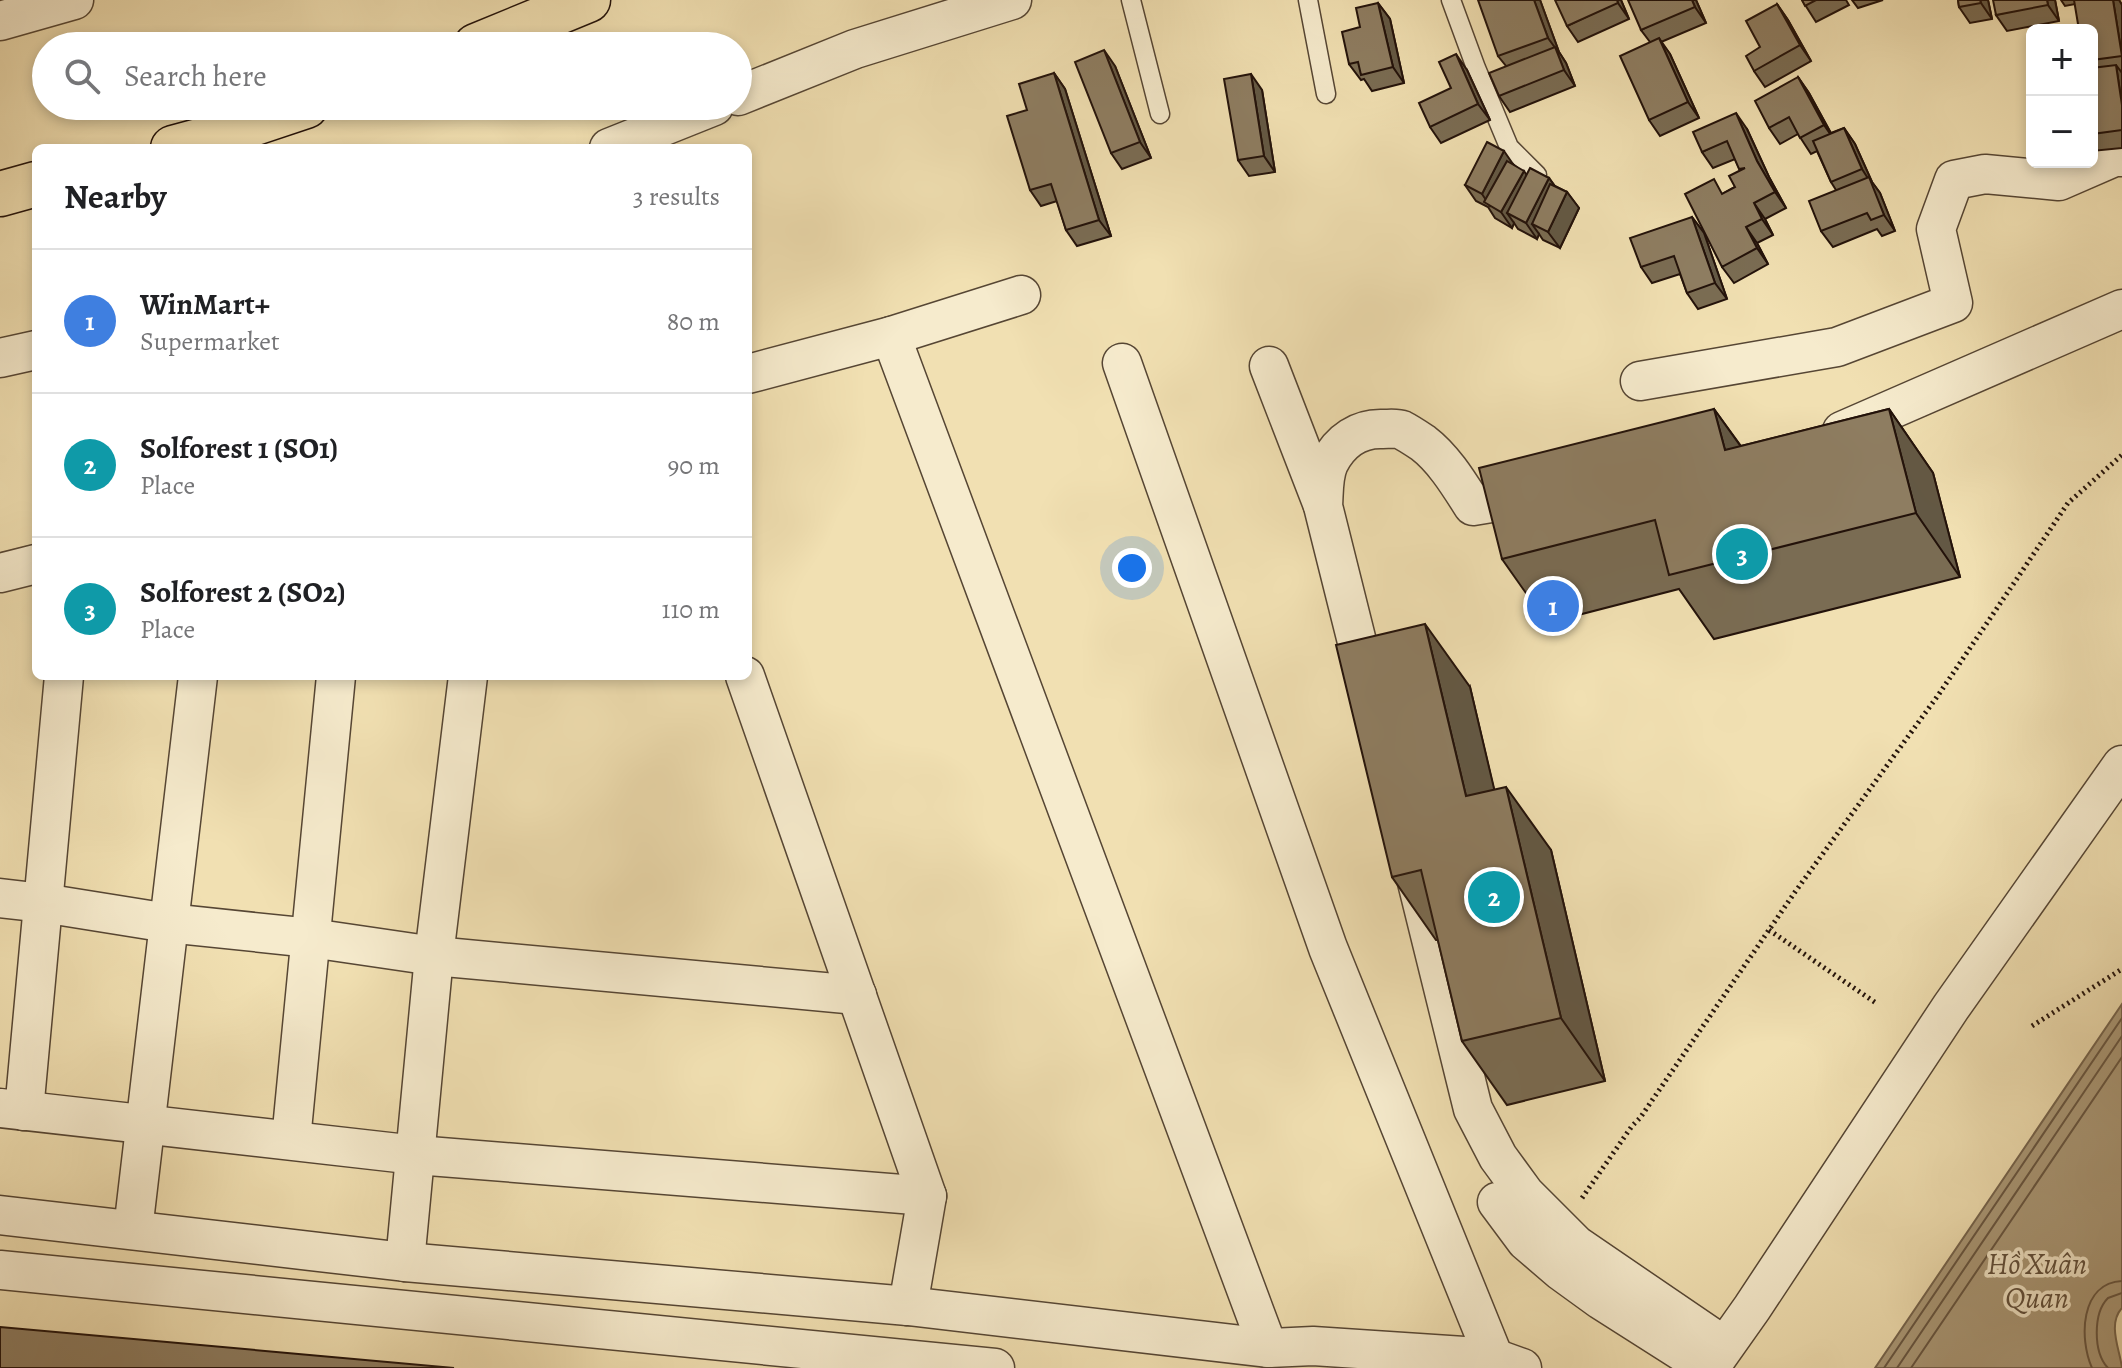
<!DOCTYPE html>
<html lang="en">
<head>
<meta charset="utf-8">
<style>
	:root { --surface:#fff; --page:#f2f2f2; --text:#202124; --muted:#757577; --line:#e0e0e0; --accent:#8f2418 }
	body { margin:0; font-family:Alegreya,serif; background:var(--page); color:var(--text) }
	.controls { position:absolute; right:24px; top:24px; display:grid; overflow:hidden; border-radius:12px; box-shadow:0 4px 12px #0003 }
	.controls button { width:72px; height:72px; display:grid; place-items:center; padding:0; border:0; border-bottom:2px solid var(--line); background:var(--surface); color:var(--text); font:40px sans-serif }
	.you { position:absolute; left:1132px; top:568px; width:28px; height:28px; margin:-20px; border:6px solid #fff; border-radius:50%; background:#1a73e8; box-shadow:0 0 0 12px #1a73e833 }
	.badge { display:grid; place-items:center; width:52px; height:52px; border-radius:50%; background:var(--accent); color:#fff; font-size:26px; font-weight:700 }
	.pin { position:absolute; translate:-50% -50%; border:4px solid #fff; box-shadow:0 2px 8px #0006 }
	.list { margin:0; padding:0; list-style:none }
	h2 { display:flex; justify-content:space-between; align-items:center; height:104px; margin:0; padding:0 32px; font-size:34px }
	h2 small { font-size:26px; font-weight:400; color:var(--muted) }
	.list li { display:grid; grid-template-columns:52px 1fr auto; gap:24px; align-items:center; box-sizing:border-box; height:144px; padding:0 32px; border-top:2px solid var(--line) }
	.list b { display:block; font-size:30px; white-space:nowrap }
	.list p { margin:0; font-size:26px; white-space:nowrap; color:var(--muted) }
	.list em { font-size:26px; font-style:normal; color:var(--muted) }
	.icon { flex:none; width:44px; height:44px; fill:none; stroke:currentColor; stroke-width:2; stroke-linecap:round; stroke-linejoin:round }
	.map { position:relative; flex:none; width:2122px; height:1368px; overflow:hidden }
	.search { position:absolute; background:var(--surface); box-shadow:0 4px 12px #0003; left:32px; top:32px; width:720px; height:88px; display:flex; align-items:center; gap:20px; box-sizing:border-box; padding:0 28px; border-radius:44px; color:var(--muted); font-size:30px }
	.panel { position:absolute; background:var(--surface); box-shadow:0 4px 12px #0003; left:32px; top:144px; width:720px; height:536px; border-radius:12px }
	.map>svg:first-child { display:block }
</style>
</head>
<body>
<div class="map">
<svg width="2122" height="1368" viewBox="0 0 2122 1368">
	<rect width="100%" height="100%" fill="#f1e0b2"/>
	<filter id="stains"><feTurbulence type="fractalNoise" baseFrequency=".0025" numOctaves="4"/><feColorMatrix values="0 0 0 0 .2 0 0 0 0 .09 0 0 0 0 .02 0 0 0 .5 -.17"/></filter>
	<radialGradient id="worn" r=".72"><stop offset=".6" stop-color="#630" stop-opacity="0"/><stop offset="1" stop-color="#630" stop-opacity=".3"/></radialGradient>
	<path fill="#ab9a79" stroke="#75644d" stroke-width="2" d="M2122,1004v304c-15,16 -2,42 0,60h-247z"/>
	<g fill="none" stroke-linecap="round" stroke-linejoin="round">
		<g stroke="#675642" stroke-width="2">
			<polyline points="1884,1368 2122,1018"/>
			<polyline points="1897,1368 2122,1036"/>
			<polyline points="1911,1368 2122,1057"/>
			<path d="M2092,1368c-13,-29 -12,-85 30,-87"/>
			<path d="M2108,1368c-15,-16 -15,-55 0,-70l14,-5"/>
		</g>
		<g stroke="#564634" stroke-width="21">
			<g id="lane">
				<polyline points="1131,0 1160,114"/>
				<polyline points="1308,0 1326,94"/>
				<polyline points="1451,0 1476,68 1509,147 1537,175"/>
			</g>
		</g>
		<g stroke="#564634" stroke-width="41">
			<g id="street">
				<polyline points="0,21 74,0"/>
				<polyline points="738,96 855,49 1012,0"/>
				<polyline points="609,148 714,106"/>
				<polyline points="891,336 1021,295"/>
				<polyline points="0,358 36,350"/>
				<polyline points="1122,363 1328,948 1494,1358"/>
				<polyline points="1269,366 1322,503"/>
				<polyline points="748,374 891,336 1268,1348"/>
				<polyline points="1640,381 1837,347 1953,303 1936,229 1954,180 1985,174 2059,181 2114,157 2122,157"/>
				<polyline points="1842,431 2122,309"/>
				<polyline points="0,573 36,564"/>
				<polyline points="745,676 927,1196 908,1306"/>
				<path d="M1369,690l-46,-184c1,-14 0,-30 6,-43 11,-22 30,-35 54,-34 6,0 14,-1 19,1 6,3 15,9 21,13 21,16 36,41 50,63l67,-11"/>
				<polyline points="1416,878 1473,1109 1498,1157 1525,1194 1576,1245 1724,1346"/>
				<polyline points="0,898 43,903 168,923 311,938 434,956 857,995"/>
				<polyline points="0,1108 416,1155 927,1196"/>
				<polyline points="24,1111 64,676"/>
				<polyline points="291,1140 336,676"/>
				<polyline points="1497,1202 1526,1241 1561,1271 1601,1300 1708,1368"/>
				<polyline points="0,1215 405,1262 908,1306 1268,1348 1313,1346 1494,1358 1522,1368"/>
				<polyline points="133,1230 198,676"/>
				<polyline points="405,1262 434,956 468,676"/>
				<polyline points="0,1270 995,1368"/>
				<polyline points="1711,1366 1752,1308 1951,1007 2122,765"/>
			</g>
		</g>
		<g stroke="#23120a" stroke-width="47">
			<g id="primary">
				<polyline points="476,46 588,0"/>
				<polyline points="173,148 210,138 306,106"/>
				<polyline points="0,194 36,184"/>
			</g>
		</g>
		<g stroke="#23120a" stroke-width="5" stroke-dasharray="2 4" stroke-linecap="butt">
			<polyline points="1769,930 1876,1003"/>
			<polyline points="2032,1026 2122,969"/>
			<polyline points="1582,1198 1632,1126 1640,1118 1795,892 1939,694 2068,503 2122,455"/>
		</g>
		<use href="#lane" stroke="#f6ebcd" stroke-width="18"/>
		<use href="#street" stroke="#f6ebcd" stroke-width="38"/>
		<use href="#primary" stroke="#f1e0b2" stroke-width="44"/>
	</g>
	<g fill="#7a6c53" stroke="#23120a" stroke-width="2">
		<polygon points="1540,0 1559,52 1566,63 1575,86 1510,112 1499,96 1506,66 1498,56"/>
		<polygon points="1621,0 1629,19 1578,42 1567,26"/>
		<polygon points="1696,0 1706,23 1661,42 1670,54 1699,118 1660,136 1649,120 1650,42 1641,30"/>
		<polygon points="1802,0 1846,0 1849,5 1816,22"/>
		<polygon points="1852,0 1883,0 1858,8"/>
		<polygon points="1958,0 1988,0 1992,19 1970,23 1959,7"/>
		<polygon points="2055,0 2059,21 2007,31 1996,15"/>
		<polygon points="2061,0 2119,0 2122,5 2122,148 2092,151 2092,30 2075,4 2065,6"/>
		<polygon points="1378,3 1390,19 1404,83 1372,91 1364,79 1361,80 1349,64 1360,27"/>
		<polygon points="1777,4 1788,20 1811,61 1765,87 1754,71 1760,47"/>
		<polygon points="1115,66 1151,158 1122,169 1111,153"/>
		<polygon points="1467,70 1490,120 1441,143 1430,127 1451,88"/>
		<polygon points="1054,73 1065,89 1111,236 1077,246 1066,230 1057,201 1041,206 1030,190 1027,110"/>
		<polygon points="1798,77 1809,93 1831,133 1844,128 1855,144 1872,182 1880,193 1895,231 1882,236 1877,229 1833,247 1821,231 1836,190 1831,182 1817,151 1811,154 1798,134 1780,144 1769,128"/>
		<polygon points="1262,90 1275,172 1249,176 1238,160"/>
		<polygon points="1747,129 1769,177 1786,208 1765,219 1773,235 1757,243 1768,264 1734,283 1722,267 1724,193 1735,187 1740,170 1735,159 1713,168 1702,152"/>
		<polygon points="1513,164 1526,175 1549,178 1555,186 1567,192 1579,208 1560,248 1543,240 1539,234 1537,239 1518,229 1514,223 1512,228 1495,218 1488,207 1476,201 1465,185"/>
		<polygon points="1692,217 1704,233 1727,299 1698,309 1687,293 1680,274 1652,283 1641,267"/>
		<polygon points="1714,409 1741,446 1889,409 1933,473 1960,577 1714,639 1679,589 1547,623 1502,559"/>
		<polygon points="1470,687 1494,790 1551,850 1605,1081 1507,1105 1462,1041 1438,940 1436,940 1392,877"/>
	</g>
	<g fill="#635844" stroke="#23120a" stroke-width="2">
		<polygon points="1534,0 1540,0 1559,52 1566,63 1575,86 1564,70 1556,49 1548,38"/>
		<polygon points="1617,0 1621,0 1629,19 1618,3"/>
		<polygon points="1692,0 1696,0 1706,23 1695,7"/>
		<polygon points="1980,0 1988,0 1992,19 1981,3"/>
		<polygon points="2047,0 2055,0 2059,21 2048,5"/>
		<polygon points="2113,0 2119,0 2122,5 2122,56"/>
		<polygon points="1378,3 1390,19 1404,83 1393,67"/>
		<polygon points="1777,4 1788,20 1811,61 1800,45"/>
		<polygon points="1659,38 1670,54 1699,118 1688,102"/>
		<polygon points="1104,50 1115,66 1151,158 1140,142"/>
		<polygon points="1456,54 1467,70 1490,120 1478,104"/>
		<polygon points="2116,65 2122,73 2122,105"/>
		<polygon points="1054,73 1065,89 1111,236 1099,220"/>
		<polygon points="1251,74 1262,90 1275,172 1264,156"/>
		<polygon points="1798,77 1809,93 1835,141 1824,125"/>
		<polygon points="1736,113 1747,129 1769,177 1786,208 1775,192 1757,161"/>
		<polygon points="1844,128 1855,144 1872,182 1880,193 1895,231 1884,215 1869,180 1862,169"/>
		<polygon points="1504,151 1515,167 1490,206 1482,194"/>
		<polygon points="1524,171 1535,187 1507,213 1514,223 1512,228 1501,212"/>
		<polygon points="1549,178 1560,194 1532,224 1539,234 1537,239 1526,223"/>
		<polygon points="1567,192 1579,208 1560,248 1548,232"/>
		<polygon points="1754,203 1765,219 1773,235 1762,219"/>
		<polygon points="1692,217 1704,233 1727,299 1715,283"/>
		<polygon points="1746,227 1757,243 1768,264 1757,248"/>
		<polygon points="1714,409 1759,472 1725,450"/>
		<polygon points="1889,409 1933,473 1960,577 1916,513"/>
		<polygon points="1425,624 1470,687 1511,860 1466,796"/>
		<polygon points="1506,787 1551,850 1605,1081 1561,1018"/>
	</g>
	<g fill="#8e7d61" stroke="#23120a" stroke-width="2">
		<polygon points="1478,0 1534,0 1548,38 1498,56"/>
		<polygon points="1555,0 1617,0 1618,3 1567,26"/>
		<polygon points="1628,0 1692,0 1695,7 1641,30"/>
		<polygon points="1802,0 1816,0 1805,6"/>
		<polygon points="1958,0 1980,0 1981,3 1959,7"/>
		<polygon points="1993,0 2047,0 2048,5 1996,15"/>
		<polygon points="2074,0 2113,0 2122,56 2092,60 2092,30 2079,30"/>
		<polygon points="1378,3 1393,67 1361,75 1358,62 1349,64 1342,32 1360,27 1356,8"/>
		<polygon points="1777,4 1800,45 1754,71 1746,56 1760,47 1746,21"/>
		<polygon points="1659,38 1688,102 1649,120 1620,56"/>
		<polygon points="1555,47 1564,70 1499,96 1489,73"/>
		<polygon points="1104,50 1140,142 1111,153 1075,62"/>
		<polygon points="1456,54 1478,104 1430,127 1419,103 1451,88 1439,62"/>
		<polygon points="2116,65 2122,105 2122,130 2092,134 2092,68"/>
		<polygon points="1054,73 1099,220 1066,230 1051,184 1030,190 1007,116 1027,110 1019,84"/>
		<polygon points="1251,74 1264,156 1238,160 1224,79"/>
		<polygon points="1798,77 1824,125 1800,138 1789,117 1769,128 1755,101"/>
		<polygon points="1736,113 1757,161 1775,192 1754,203 1762,219 1746,227 1757,248 1722,267 1685,194 1714,179 1722,194 1735,187 1729,176 1745,168 1739,169 1727,141 1702,152 1693,132"/>
		<polygon points="1844,128 1862,169 1831,182 1813,141"/>
		<polygon points="1487,142 1504,151 1482,194 1465,185"/>
		<polygon points="1507,161 1524,171 1501,212 1484,202"/>
		<polygon points="1530,168 1549,178 1526,223 1507,213"/>
		<polygon points="1869,177 1884,215 1871,220 1867,213 1821,231 1809,201"/>
		<polygon points="1550,184 1567,192 1548,232 1532,224"/>
		<polygon points="1692,217 1715,283 1687,293 1674,256 1641,267 1630,238"/>
		<polygon points="1714,409 1725,450 1889,409 1916,513 1669,575 1655,520 1502,559 1479,468"/>
		<polygon points="1425,624 1466,796 1506,787 1561,1018 1462,1041 1421,870 1392,877 1336,645"/>
		<polygon points="0,1327 454,1368 0,1368"/>
	</g>
	<g text-anchor="middle" dominant-baseline="central" stroke-width="7" stroke-linejoin="round" paint-order="stroke">
		<g font-size="30" font-style="italic" fill="#604f3c" stroke="#f6ebcd">
			<text x="2037" y="1264">Hồ Xuân<tspan x="2037" dy="34">Quan</tspan></text>
		</g>
	</g>
	<rect width="100%" height="100%" filter="url(#stains)"/>
	<rect width="100%" height="100%" fill="url(#worn)"/>
</svg>
<div class="controls">
<button>+</button>
<button>−</button>
</div>
<div class="you"></div>
<div class="pin badge" style="left:1553px;top:606px;background:#3f7fe0">1</div>
<div class="pin badge" style="left:1494px;top:897px;background:#0f9aa8">2</div>
<div class="pin badge" style="left:1742px;top:554px;background:#0f9aa8">3</div>
<div class="search"><svg class="icon" aria-label="search" viewBox="0 0 24 24"><circle cx="10" cy="10" r="6"/><path d="M15 15l6 6"/></svg>Search here</div>
<section class="panel">
<h2>Nearby<small>3 results</small></h2>
<ul class="list">
<li><span class="badge" style="background:#3f7fe0">1</span><div><b>WinMart+</b><p>Supermarket</p></div><em>80 m</em></li>
<li><span class="badge" style="background:#0f9aa8">2</span><div><b>Solforest 1 (SO1)</b><p>Place</p></div><em>90 m</em></li>
<li><span class="badge" style="background:#0f9aa8">3</span><div><b>Solforest 2 (SO2)</b><p>Place</p></div><em>110 m</em></li>
</ul>
</section>
</div>
</body>
</html>
